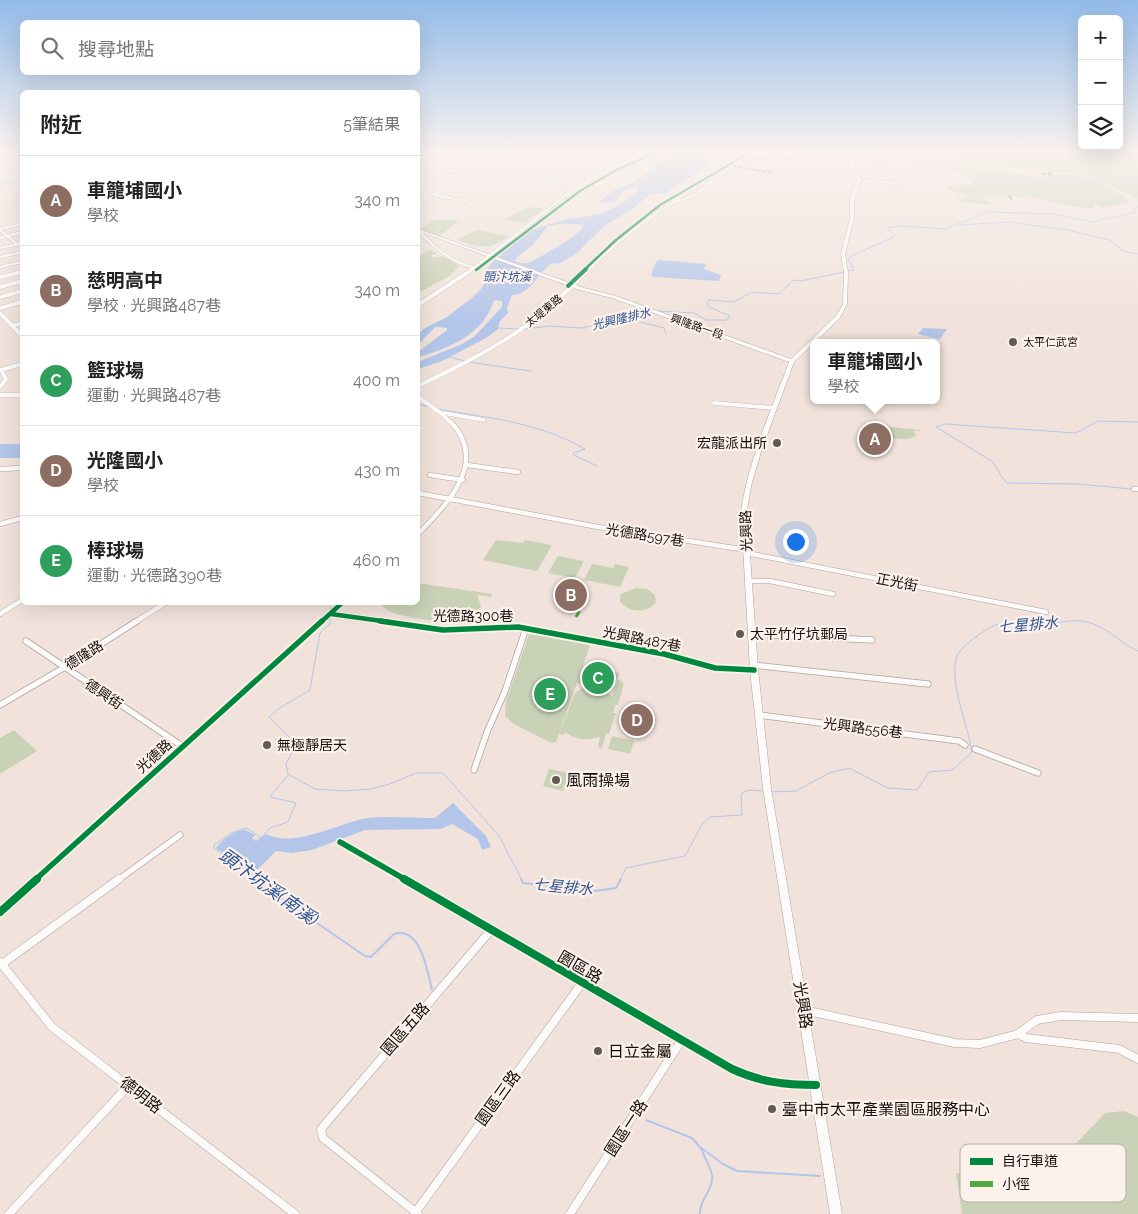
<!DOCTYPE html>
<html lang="zh-TW">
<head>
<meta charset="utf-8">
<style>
	:root { --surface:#fff; --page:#f2f2f2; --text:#222; --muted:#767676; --line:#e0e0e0; --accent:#635953 }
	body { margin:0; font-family:Raleway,"Noto Sans TC",sans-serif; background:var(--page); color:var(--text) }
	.controls { position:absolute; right:15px; top:15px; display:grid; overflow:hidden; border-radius:8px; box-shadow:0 5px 20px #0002 }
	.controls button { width:45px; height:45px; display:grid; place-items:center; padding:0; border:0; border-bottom:1px solid var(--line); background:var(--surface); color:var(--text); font:25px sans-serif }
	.you { position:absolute; left:795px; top:541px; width:18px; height:18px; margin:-12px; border:4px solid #fff; border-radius:50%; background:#1a73e8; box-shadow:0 0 0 8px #1a73e833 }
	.badge { display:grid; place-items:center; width:32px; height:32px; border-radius:50%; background:var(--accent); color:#fff; font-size:16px; font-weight:700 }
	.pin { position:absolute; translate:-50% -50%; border:2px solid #fff; box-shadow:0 1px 5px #0006 }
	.popup { position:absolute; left:810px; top:339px; width:130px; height:65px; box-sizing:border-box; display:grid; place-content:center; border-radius:8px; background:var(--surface); filter:drop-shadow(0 1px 4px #0005); font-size:16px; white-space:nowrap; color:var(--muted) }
	.popup b { font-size:19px; color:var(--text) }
	.popup::after { content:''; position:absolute; left:50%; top:100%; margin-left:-10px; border:10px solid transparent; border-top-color:var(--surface) }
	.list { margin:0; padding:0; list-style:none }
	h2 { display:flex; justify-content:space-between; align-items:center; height:65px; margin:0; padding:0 20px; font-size:21px }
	h2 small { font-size:16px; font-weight:400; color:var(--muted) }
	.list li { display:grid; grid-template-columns:32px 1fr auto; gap:15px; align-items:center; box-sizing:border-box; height:90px; padding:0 20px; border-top:1px solid var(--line) }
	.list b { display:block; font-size:19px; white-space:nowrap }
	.list p { margin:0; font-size:16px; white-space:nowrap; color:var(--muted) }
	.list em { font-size:16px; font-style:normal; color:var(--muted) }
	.icon { flex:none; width:28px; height:28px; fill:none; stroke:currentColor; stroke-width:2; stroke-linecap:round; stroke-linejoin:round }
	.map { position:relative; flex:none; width:1138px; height:1214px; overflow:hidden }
	.search { position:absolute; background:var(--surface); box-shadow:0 5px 20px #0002; left:20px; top:20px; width:400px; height:55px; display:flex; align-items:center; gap:12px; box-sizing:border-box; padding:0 18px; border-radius:8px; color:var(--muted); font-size:19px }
	.panel { position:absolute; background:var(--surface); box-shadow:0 5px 20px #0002; left:20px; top:90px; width:400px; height:515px; border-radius:8px }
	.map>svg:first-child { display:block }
</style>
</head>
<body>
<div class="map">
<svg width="1138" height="1214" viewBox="0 0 1138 1214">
	<rect width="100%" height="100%" fill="#f1e3db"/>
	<g fill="#c9d2b6">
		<path d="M944,152h194v49l-2,-4 -39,-17 32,20 -2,3 -25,5 -5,-3h-4l2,3c-26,1 -46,-10 -72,-12l1,2 -8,-2 -36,1 16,8 -35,-3 -4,-2 10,-3 -4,-3 3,-1 -8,1 -14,-8 20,-2 4,2 5,-2 -1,-4 -26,-14 27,2 15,5 3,-2 25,2 26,6 1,-4h32l18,4 -14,-6 -190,-14 -10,-6 80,5 -2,-5z"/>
		<polygon points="539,207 543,210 524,223 503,220 526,208"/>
		<polygon points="434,220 460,220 440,236 419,230"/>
		<path d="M477,230l32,6c-21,16 -28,11 -53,4z"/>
		<polygon points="430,250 438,254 431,255 434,258 442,256 460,266 448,277 418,293 418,256"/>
		<path d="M880,426l40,4v1h-6l2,5c-9,5 -25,3 -34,-2l-1,-3 2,-3z"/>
		<polygon points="496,540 523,543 525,540 552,545 537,571 483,560"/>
		<polygon points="558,556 584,561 575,578 548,573"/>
		<polygon points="592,564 613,568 615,564 629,567 620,587 584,580"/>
		<path d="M418,583l74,11 -1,3 -14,-2 4,11c-5,10 -13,13 -24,16 -16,0 -71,-4 -77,-19l38,-1z"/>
		<path d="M636,588l11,1 8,6 1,7c-8,12 -28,11 -36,-1l1,-7z"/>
		<path d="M529,634l61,11 -10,30 4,-8 35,6 -6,17 -13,-2 12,8 6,-16 5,1 -1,2h2l-6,22h-3l-2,8h3l-7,21h-3l-4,14 -4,-1 2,-10c-12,3 -24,4 -35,-5l-1,3 -5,-1 16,-41 6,-4 15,-3 -19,-3 -21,59 -5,1 -37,-19 -9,-8 1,-15z"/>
		<polygon points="14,730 37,751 0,774 0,738"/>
		<polygon points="612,736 634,741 630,754 608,749"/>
		<polygon points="549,769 569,773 563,791 543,786"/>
		<polygon points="1124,1111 1138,1117 1138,1214 962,1214 956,1173 1000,1176 1025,1201 1064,1195 1067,1153 1105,1113"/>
	</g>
	<g fill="#b3c6ea" fill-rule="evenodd">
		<path d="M668,152h38l2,2v11l-42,28 -15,1 -22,17 -25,15 -28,28 -18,10 -6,-1c-14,9 -21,32 -40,32l-5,13 1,5 -8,8 -2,8 -12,9 -44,23 -24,8v-7l44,-18 12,-7 28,-30v-6l-8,-1c-11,35 -44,48 -76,57v-5l29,-22v-2l-12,-1 -17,18 1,-12 6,-5 22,-11 26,-20 8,-8 8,-13 -2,-3 2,-7 7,-7 32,-28 35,-11 38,-6 15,-7 20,-14 1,-6 -13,3 -9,12 -15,1c8,-13 25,-16 37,-23 11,-6 21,-19 31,-26zM559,224h21l4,2c-5,9 -47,34 -57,37 -5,1 -8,0 -12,-2l3,-5 15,-11 15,-19z"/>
		<polygon points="659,260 706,264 704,269 721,275 719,281 654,277 651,275 656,262"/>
		<polygon points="923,328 947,329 940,339 918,334"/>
		<rect x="0" y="444" width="22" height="14"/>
		<path d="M453,803l33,33 5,11 -9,3 -4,-11 -26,-15 -11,5 -76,1 -53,20 -21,3 -15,-2 -24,24 -36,-27c5,-7 18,-18 28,-18 3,0 8,4 11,5l-3,3 4,3 10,-7c28,14 69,-9 96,-15 18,-4 54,-1 73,-1z"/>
	</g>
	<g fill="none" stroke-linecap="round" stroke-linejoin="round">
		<g stroke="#b3c6ea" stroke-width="1">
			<polyline points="931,152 979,160 1004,157"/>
			<polyline points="0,185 22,179"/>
			<polyline points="960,225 1008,222 1068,230 1110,240 1123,251 1138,254"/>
			<polyline points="848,271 854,270 848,258 895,236 887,228 900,226 945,229 988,212 1053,214 1093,222 1136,212 1134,208 1138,207"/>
			<polyline points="656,311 694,313 706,320 727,320 730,316 709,307 707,303 709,300 734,302 752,292 779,294 793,280 801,281 844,272"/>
			<polyline points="632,320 664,328 666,334"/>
			<polyline points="499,328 520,329"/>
			<polyline points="524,329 550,326 581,328 630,319 652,312"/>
			<polyline points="449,357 465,361"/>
			<polyline points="469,362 530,371"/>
			<polyline points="418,404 430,407"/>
			<path d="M438,409c50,9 100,13 145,39l2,1 -12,4 1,2 23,11"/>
			<polyline points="936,427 993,462 1004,480 1008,483 1078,484 1131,489"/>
			<polyline points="936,427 945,424 1076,433 1098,421 1138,422"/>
			<polyline points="326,602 330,605 330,611"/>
			<polyline points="330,617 330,624 320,633 310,690 278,709 269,717 296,744 286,764 288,774 315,789 345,791 370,789 390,784 416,773 443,773 499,836 522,880"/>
			<path d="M771,792l25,-1 33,-18 20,-5 39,20 29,2 12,-18 23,-2 20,-18c-4,-27 -24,-71 -15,-96 3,-9 33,-31 42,-32 10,-1 20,2 30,2 23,0 45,-11 67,-1 15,6 27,20 42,26"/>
			<polyline points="255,880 214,848 214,845 231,833 247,828 261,838 270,828 288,822 296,803 270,797 288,775"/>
			<polyline points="620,880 626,868 685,856 703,823 710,817 742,815 741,795 743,792 751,790 764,791"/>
		</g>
		<g stroke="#b3c6ea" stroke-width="2">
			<path d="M253,879l112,77 6,1 23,-23c27,-9 34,40 38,56"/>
			<polyline points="521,879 523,883 595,891 616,888 621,879"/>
			<polyline points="646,1120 692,1138 700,1147 723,1164 737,1171 820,1176"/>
			<path d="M700,1214c-1,-15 14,-24 12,-39 -2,-9 -8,-18 -11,-27"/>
		</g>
		<g stroke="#aea49e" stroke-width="3">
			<g id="street-far4">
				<polyline points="419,152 429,156 438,165"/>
				<polyline points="586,152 623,158"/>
				<polyline points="763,152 788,155 798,152"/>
				<polyline points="749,157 766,163 784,173 853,163"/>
				<polyline points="517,161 534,168"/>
				<polyline points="853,161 885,162"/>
				<polyline points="431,167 471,174"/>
				<polyline points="450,171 483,161 522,153"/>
				<polyline points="521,172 534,168"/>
				<polyline points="418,173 438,165 492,152"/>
				<polyline points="859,180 902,184"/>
				<polyline points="551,181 595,154"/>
				<polyline points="552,181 571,184"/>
				<polyline points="434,195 466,201"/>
				<polyline points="418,202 491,166 548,152"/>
				<polyline points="667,205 695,195 733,166"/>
				<polyline points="418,211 425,212"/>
				<polyline points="0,229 22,224"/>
				<polyline points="0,230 22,248"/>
				<path d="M418,230c18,19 31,31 57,38"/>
				<polyline points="0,238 22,232"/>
				<polyline points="0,248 22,243"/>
				<polyline points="0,257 22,252"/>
				<polyline points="0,267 22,262"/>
				<polyline points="471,270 566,195 600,174 649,152"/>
				<path d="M588,270c50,-48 107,-86 169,-118"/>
			</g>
		</g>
		<g stroke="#aea49e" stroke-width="4.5">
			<g id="street-far3">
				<polyline points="0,277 22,272"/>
				<polyline points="0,287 22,281"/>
				<polyline points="0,297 22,291"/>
				<polyline points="418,305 473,269"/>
				<polyline points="0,308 22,302"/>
				<polyline points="0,313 22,336"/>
				<polyline points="12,326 22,323"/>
				<path d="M418,386c35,-17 70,-34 102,-56 25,-17 47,-39 69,-61"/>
				<polyline points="0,387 6,379 1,370 22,364"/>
				<polyline points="0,395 22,395"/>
				<polyline points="418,397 442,414 452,424"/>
				<polyline points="714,403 774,408"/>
				<polyline points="444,413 484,420"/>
			</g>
		</g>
		<g stroke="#aea49e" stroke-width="5.5">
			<g id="street-far2">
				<polyline points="467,465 518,472"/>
				<polyline points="0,469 22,468"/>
				<polyline points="430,475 463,480"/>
				<polyline points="1134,489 1138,489"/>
				<polyline points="418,493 598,527 747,550"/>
				<polyline points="0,524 22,518"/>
				<path d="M418,534c29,-30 71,-71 33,-112"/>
				<polyline points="747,553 1046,612"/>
				<polyline points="748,581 770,581 833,594"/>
				<polyline points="0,614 22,600"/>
				<polyline points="331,614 389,622"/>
				<polyline points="135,622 167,602"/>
				<polyline points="321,622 343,602"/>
			</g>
		</g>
		<g stroke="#aea49e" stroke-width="7">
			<g id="street-far1">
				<polyline points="380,621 443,630 518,627 664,654 715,668 754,670"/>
				<polyline points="752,634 872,640"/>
				<polyline points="26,641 182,746"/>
				<polyline points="753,665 928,684"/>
				<polyline points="0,705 65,667 137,621"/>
				<polyline points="759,715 959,741 965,745"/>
				<polyline points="975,749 1038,773"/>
				<polyline points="474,770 487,732 505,691 526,628"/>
				<polyline points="340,842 406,880"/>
				<polyline points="35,880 322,621"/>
				<polyline points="118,880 180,835"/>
			</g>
		</g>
		<g stroke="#aea49e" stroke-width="9">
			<g id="street">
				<path d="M404,879l328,190c28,13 53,16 83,16"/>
				<polyline points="0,912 37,879"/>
				<polyline points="0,962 52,1027 295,1214"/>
				<polyline points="2,964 119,879"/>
				<polyline points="804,1010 955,1043 980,1044 1018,1034 1037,1020 1061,1016 1138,1018"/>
				<polyline points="1018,1034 1026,1038 1119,1049 1138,1059"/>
				<polyline points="415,1213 582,983"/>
				<polyline points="9,1214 129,1085"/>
				<polyline points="418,1214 323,1138 321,1129 491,930"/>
				<polyline points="570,1214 681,1041"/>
			</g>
		</g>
		<g stroke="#aea49e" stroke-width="1">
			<g id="secondary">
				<path d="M850,152h4l1,15 6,13 -7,19v19l-9,36 3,18 -1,32 -7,14 -46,44 -33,90 -10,34 -4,25 11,159 13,118 71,426h-12l-67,-426 -13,-118 -9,-159c8,-52 30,-100 48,-149l-177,-64 -32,-8 -162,-59v-2l166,59 32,8 175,63 45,-43 7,-12 1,-32 -3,-18 9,-36v-19l7,-19 -6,-13z"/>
				<polygon points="22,156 22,158 0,161 0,159"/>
			</g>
		</g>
		<use href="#street-far4" stroke="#fdfbfa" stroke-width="2.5"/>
		<use href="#street-far3" stroke="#fdfbfa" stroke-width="4"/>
		<use href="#street-far2" stroke="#fdfbfa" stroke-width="4.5"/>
		<use href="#street-far1" stroke="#fdfbfa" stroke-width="5.5"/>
		<use href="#street" stroke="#fdfbfa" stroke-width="8"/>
		<use href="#secondary" fill="#fdfbfa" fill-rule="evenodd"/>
		<g stroke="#52a841" stroke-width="2" stroke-dasharray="4 2" stroke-linecap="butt">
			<polyline points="756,159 781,156 790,159"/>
			<polyline points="733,166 775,173"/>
			<polyline points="1042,174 1051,174 1048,173 1051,172"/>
			<polyline points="1009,196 1012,200"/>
		</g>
		<polyline stroke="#52a841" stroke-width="3" stroke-dasharray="7 3" stroke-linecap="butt" points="576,617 583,605"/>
		<g stroke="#fcf1eb" stroke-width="4.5">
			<g id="cycleway-far4">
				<polyline points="476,270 580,191 618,169 657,152"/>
				<polyline points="584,270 616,240 660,205 751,152"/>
			</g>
		</g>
		<g stroke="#fcf1eb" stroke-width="5.5">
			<polyline id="cycleway-far3" points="568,286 586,269"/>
		</g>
		<g stroke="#fcf1eb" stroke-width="7">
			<g id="cycleway-far2">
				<polyline points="331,614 389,622"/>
				<polyline points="321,622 343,602"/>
			</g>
		</g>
		<g stroke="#fcf1eb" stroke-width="9">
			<g id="cycleway-far1">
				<polyline points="380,621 443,630 518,627 664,654 715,668 754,670"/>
				<polyline points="340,842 406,880"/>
				<polyline points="35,880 322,621"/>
			</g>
		</g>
		<g stroke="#fcf1eb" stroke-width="11">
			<g id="cycleway">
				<path d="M404,879l328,190c28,13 53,16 84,16"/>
				<polyline points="0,912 37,879"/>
			</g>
		</g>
		<use href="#cycleway-far4" stroke="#00873e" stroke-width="2.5"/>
		<use href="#cycleway-far3" stroke="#00873e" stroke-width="4"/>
		<use href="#cycleway-far2" stroke="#00873e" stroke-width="4.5"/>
		<use href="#cycleway-far1" stroke="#00873e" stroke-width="5.5"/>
		<use href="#cycleway" stroke="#00873e" stroke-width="8"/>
	</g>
	<linearGradient id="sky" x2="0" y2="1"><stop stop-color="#93bbe9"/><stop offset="0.47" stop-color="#f9f2ef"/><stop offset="1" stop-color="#f9f2ef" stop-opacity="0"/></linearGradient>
	<rect width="1138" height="322" fill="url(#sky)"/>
	<g fill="#635953" stroke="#fcf1eb" stroke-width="2">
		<circle cx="1013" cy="342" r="5"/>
		<circle cx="777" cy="443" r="5"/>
		<circle cx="740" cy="634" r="5"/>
		<circle cx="267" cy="745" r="5"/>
		<circle cx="556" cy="780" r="5"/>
		<circle cx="598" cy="1051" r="5"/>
		<circle cx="772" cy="1109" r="5"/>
	</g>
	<g text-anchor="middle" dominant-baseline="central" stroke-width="4.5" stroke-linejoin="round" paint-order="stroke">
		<g font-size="11" fill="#170f0a" stroke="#fcf1eb">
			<text transform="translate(544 311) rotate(-39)">太堤東路</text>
			<text transform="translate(697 327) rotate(19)">興隆路一段</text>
		</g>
		<g font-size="11" fill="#170f0a" stroke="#fcf1eb" text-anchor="start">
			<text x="1023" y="342">太平仁武宮</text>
		</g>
		<g font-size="12" font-style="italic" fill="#2b5293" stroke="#fcf1eb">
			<text x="507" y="277">頭汴坑溪</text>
			<text transform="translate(621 319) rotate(-13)">光興隆排水</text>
		</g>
		<g font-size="14" fill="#170f0a" stroke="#fcf1eb" text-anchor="start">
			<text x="767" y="443" text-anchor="end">宏龍派出所</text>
			<text x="750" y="634">太平竹仔坑郵局</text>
			<text x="277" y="745">無極靜居天</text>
		</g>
		<g font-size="14" fill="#170f0a" stroke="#fcf1eb">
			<text transform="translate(746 531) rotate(-92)">光興路</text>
			<text transform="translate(645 535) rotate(9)">光德路597巷</text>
			<text transform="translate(897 582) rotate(11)">正光街</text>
			<text x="473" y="616">光德路300巷</text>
			<text transform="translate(642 639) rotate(11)">光興路487巷</text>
			<text transform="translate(84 655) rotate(-32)">德隆路</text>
			<text transform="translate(104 694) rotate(34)">德興街</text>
			<text transform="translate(863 728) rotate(7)">光興路556巷</text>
			<text transform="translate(154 756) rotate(-42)">光德路</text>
		</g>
		<g font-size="15" font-style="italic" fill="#2b5293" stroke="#fcf1eb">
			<text transform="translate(1028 625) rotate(-5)">七星排水</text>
			<text transform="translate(563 887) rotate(5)">七星排水</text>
		</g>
		<g font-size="16" fill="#170f0a" stroke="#fcf1eb" text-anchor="start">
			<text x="566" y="780">風雨操場</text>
			<text x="608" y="1051">日立金屬</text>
			<text x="782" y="1109">臺中市太平產業園區服務中心</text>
		</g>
		<g font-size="16" fill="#170f0a" stroke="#fcf1eb">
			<text transform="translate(580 967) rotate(30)">園區路</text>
			<text transform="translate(803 1005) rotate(81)">光興路</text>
			<text transform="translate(405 1029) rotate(-49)">園區五路</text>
			<text transform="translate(141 1095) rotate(38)">德明路</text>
			<text transform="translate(498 1098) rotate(-54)">園區三路</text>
			<text transform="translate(626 1128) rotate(-57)">園區一路</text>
		</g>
		<g font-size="18" font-style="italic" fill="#2b5293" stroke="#fcf1eb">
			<text transform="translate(269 887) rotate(36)">頭汴坑溪(南溪)</text>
		</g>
	</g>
	<rect x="960" y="1144" width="166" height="58" rx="8" fill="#fcf1eb" stroke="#b7ada8" stroke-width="1"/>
	<rect x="970" y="1158" width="23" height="7" fill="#00873e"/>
	<rect x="970" y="1181" width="23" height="6" fill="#52a841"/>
	<g font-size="14" fill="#170f0a">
		<text x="1002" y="1166">自行車道</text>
		<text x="1002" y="1189">小徑</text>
	</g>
</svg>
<div class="controls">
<button>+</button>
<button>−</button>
<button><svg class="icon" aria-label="layers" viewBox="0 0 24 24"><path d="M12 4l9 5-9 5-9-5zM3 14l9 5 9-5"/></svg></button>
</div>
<div class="you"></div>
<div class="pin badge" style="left:875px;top:439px;background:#8d6e63">A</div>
<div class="popup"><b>車籠埔國小</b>學校</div>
<div class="pin badge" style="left:571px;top:595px;background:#8d6e63">B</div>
<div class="pin badge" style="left:598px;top:678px;background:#2e9e5b">C</div>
<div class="pin badge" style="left:637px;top:720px;background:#8d6e63">D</div>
<div class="pin badge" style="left:550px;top:694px;background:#2e9e5b">E</div>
<div class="search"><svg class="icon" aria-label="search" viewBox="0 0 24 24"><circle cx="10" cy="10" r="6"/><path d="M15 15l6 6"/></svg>搜尋地點</div>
<section class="panel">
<h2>附近<small>5筆結果</small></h2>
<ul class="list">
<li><span class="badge" style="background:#8d6e63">A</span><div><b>車籠埔國小</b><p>學校</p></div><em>340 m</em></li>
<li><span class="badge" style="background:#8d6e63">B</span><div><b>慈明高中</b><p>學校 · 光興路487巷</p></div><em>340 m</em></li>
<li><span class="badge" style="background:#2e9e5b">C</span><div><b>籃球場</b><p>運動 · 光興路487巷</p></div><em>400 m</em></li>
<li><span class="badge" style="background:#8d6e63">D</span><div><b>光隆國小</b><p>學校</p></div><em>430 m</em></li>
<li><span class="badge" style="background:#2e9e5b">E</span><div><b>棒球場</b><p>運動 · 光德路390巷</p></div><em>460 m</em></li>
</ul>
</section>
</div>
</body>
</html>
